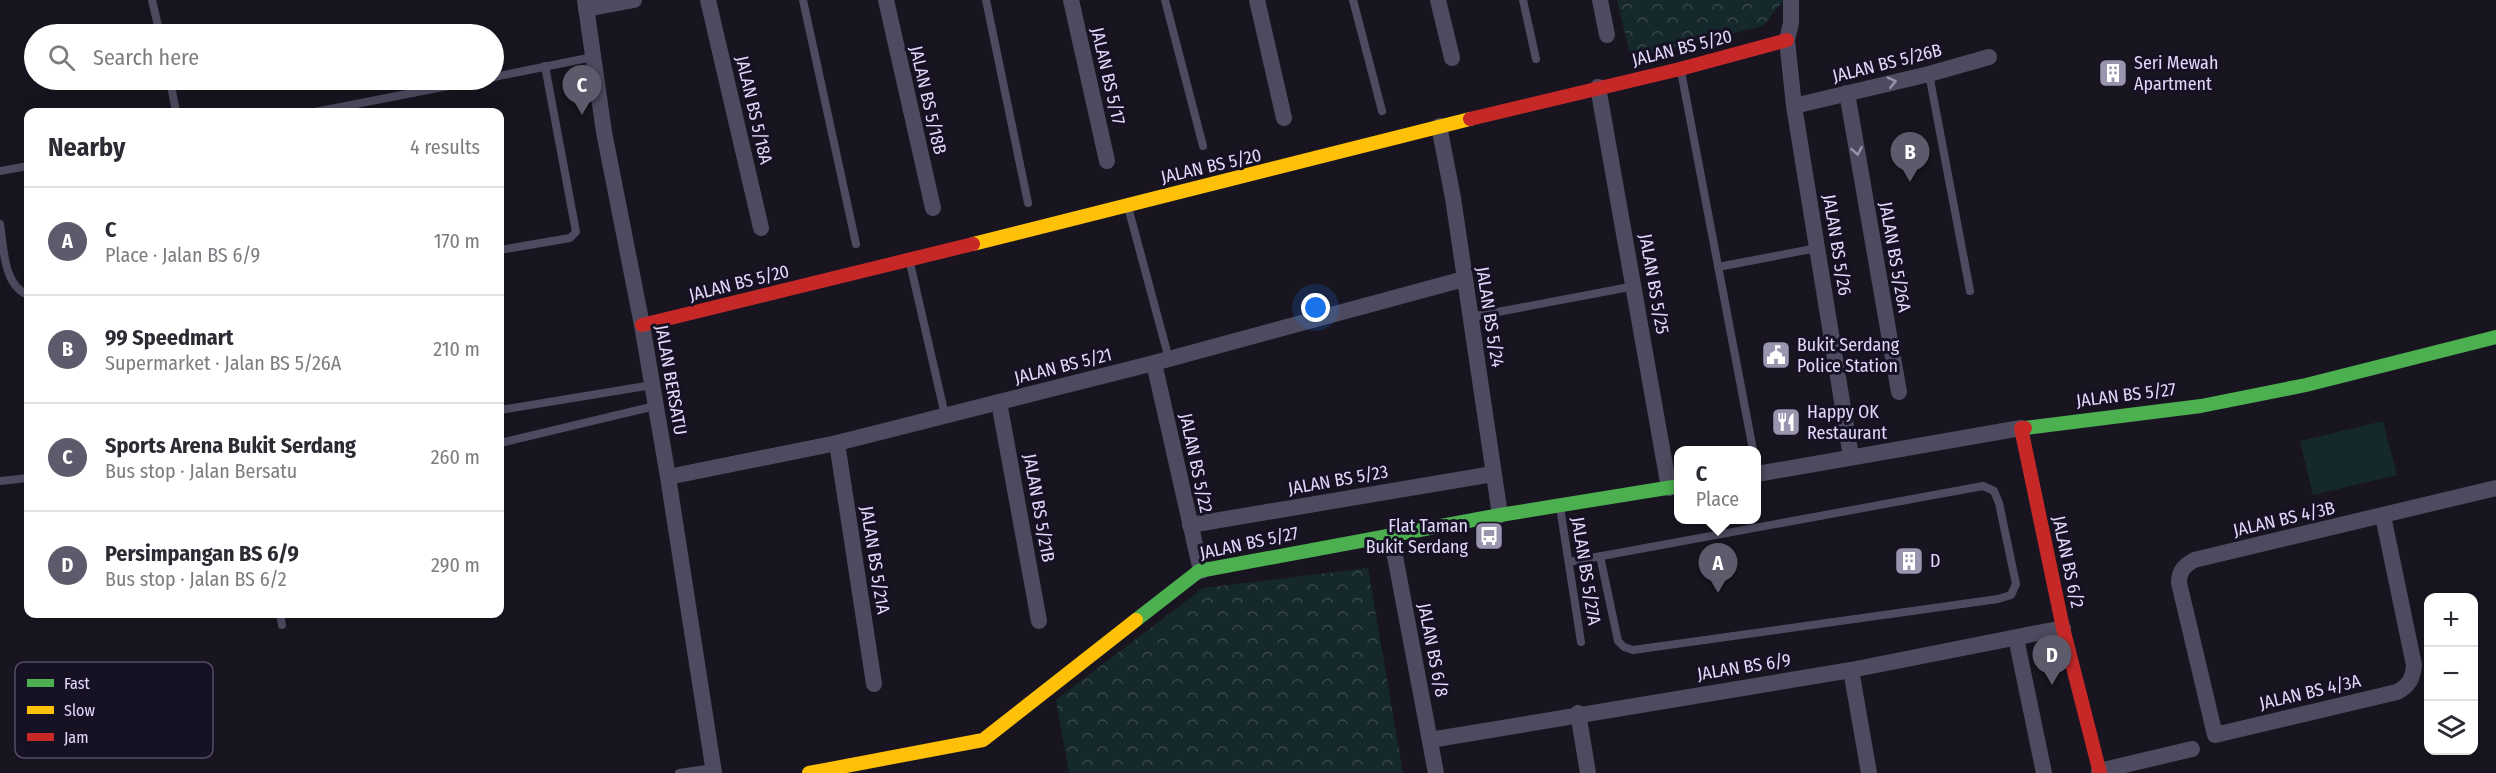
<!DOCTYPE html>
<html lang="en">
<head>
<meta charset="utf-8">
<style>
	:root { --surface:#fff; --page:#f7f7f7; --text:#2b2b33; --muted:#7c7c81; --line:#e1e1e2; --accent:#5d5a6b }
	body { margin:0; font-family:"Fira Sans Condensed",sans-serif; background:var(--page); color:var(--text) }
	.controls { position:absolute; right:18px; bottom:18px; display:grid; overflow:hidden; border-radius:12px; box-shadow:0 6px 24px #0002 }
	.controls button { width:54px; height:54px; display:grid; place-items:center; padding:0; border:0; border-bottom:2px solid var(--line); background:var(--surface); color:var(--text); font:30px sans-serif }
	.you { position:absolute; left:1316px; top:308px; width:21px; height:21px; margin:-15px; border:4px solid #fff; border-radius:50%; background:#1a73e8; box-shadow:0 0 0 9px #1a73e833 }
	.badge { display:grid; place-items:center; width:39px; height:39px; border-radius:50%; background:var(--accent); color:#fff; font-size:20px; font-weight:700 }
	.pin { position:absolute; translate:-50% -50px; filter:drop-shadow(0 2px 3px #0008) }
	.pin::after { content:''; position:absolute; top:32px; width:21px; height:18px; background:inherit; clip-path:polygon(0 0,100% 0,50% 100%) }
	.popup { position:absolute; left:1674px; top:446px; width:87px; height:78px; box-sizing:border-box; display:grid; place-content:center; border-radius:12px; background:var(--surface); filter:drop-shadow(0 2px 4px #0005); font-size:20px; white-space:nowrap; color:var(--muted) }
	.popup b { font-size:22px; color:var(--text) }
	.popup::after { content:''; position:absolute; left:50%; top:100%; margin-left:-12px; border:12px solid transparent; border-top-color:var(--surface) }
	.list { margin:0; padding:0; list-style:none }
	h2 { display:flex; justify-content:space-between; align-items:center; height:78px; margin:0; padding:0 24px; font-size:26px }
	h2 small { font-size:20px; font-weight:400; color:var(--muted) }
	.list li { display:grid; grid-template-columns:39px 1fr auto; gap:18px; align-items:center; box-sizing:border-box; height:108px; padding:0 24px; border-top:2px solid var(--line) }
	.list b { display:block; font-size:22px; white-space:nowrap }
	.list p { margin:0; font-size:20px; white-space:nowrap; color:var(--muted) }
	.list em { font-size:20px; font-style:normal; color:var(--muted) }
	.icon { flex:none; width:33px; height:33px; fill:none; stroke:currentColor; stroke-width:2; stroke-linecap:round; stroke-linejoin:round }
	.map { position:relative; flex:none; width:2496px; height:773px; overflow:hidden }
	.search { position:absolute; background:var(--surface); box-shadow:0 6px 24px #0002; left:24px; top:24px; width:480px; height:66px; display:flex; align-items:center; gap:15px; box-sizing:border-box; padding:0 21px; border-radius:33px; color:var(--muted); font-size:22px }
	.panel { position:absolute; background:var(--surface); box-shadow:0 6px 24px #0002; left:24px; top:108px; width:480px; height:510px; border-radius:12px }
	.map>svg:first-child { display:block }
</style>
</head>
<body>
<div class="map">
<svg width="2496" height="773" viewBox="0 0 2496 773">
	<defs>
		<pattern id="park-crowns" width="20" height="18" patternUnits="userSpaceOnUse" patternTransform="scale(1.5)"><rect width="20" height="18" fill="#15282c"/><path d="M2 6a3 3 0 1 1 6 0M12 15a3 3 0 1 1 6 0" fill="none" stroke="#37464c"/></pattern>
	</defs>
	<rect width="100%" height="100%" fill="#181520"/>
	<polygon fill="#15282c" points="2383,421 2397,475 2313,495 2300,441"/>
	<g fill="url(#park-crowns)">
		<polygon points="1617,0 1784,0 1763,26 1631,58"/>
		<polygon points="1368,568 1403,773 1069,773 1056,700 1203,588"/>
	</g>
	<g fill="none" stroke-linecap="round" stroke-linejoin="round">
		<g stroke="#4e4b60" stroke-width="8">
			<polyline points="152,0 160,34"/>
			<polyline points="803,0 856,244"/>
			<polyline points="986,0 1028,203"/>
			<polyline points="1165,0 1203,146"/>
			<polyline points="1353,0 1382,111"/>
			<polyline points="1523,0 1536,59"/>
			<polyline points="1681,71 1753,450"/>
			<polyline points="1929,74 1970,291"/>
			<polyline points="494,77 593,57"/>
			<polyline points="170,80 176,112"/>
			<polyline points="315,112 479,80"/>
			<polyline points="0,171 28,166"/>
			<polyline points="1128,207 1169,359"/>
			<path d="M0,224c4,24 3,61 28,71"/>
			<polyline points="500,250 570,238 576,232 545,66"/>
			<polyline points="910,263 945,415"/>
			<polyline points="1718,267 1817,248"/>
			<polyline points="1471,317 1635,286"/>
			<polyline points="500,410 652,385"/>
			<polyline points="500,443 655,406"/>
			<polyline points="0,481 28,478"/>
			<polyline points="1560,507 1581,642"/>
			<polyline points="1569,562 1983,486 1994,491 1999,503 2016,584 2011,595 1998,599 1633,650 1624,647 1618,641 1600,556"/>
			<polyline points="280,614 282,625"/>
			<polyline points="679,773 713,768"/>
		</g>
		<g stroke="#4e4b60" stroke-width="16">
			<polyline points="585,0 604,132 642,325 668,477 714,773"/>
			<polyline points="708,0 761,228"/>
			<polyline points="886,0 933,208"/>
			<polyline points="1071,0 1107,161"/>
			<polyline points="1257,0 1284,118"/>
			<polyline points="1438,0 1452,58"/>
			<polyline points="1600,0 1607,35"/>
			<polyline points="1791,0 1791,23 1787,40 1794,106 1851,457"/>
			<polyline points="586,9 634,0"/>
			<polyline points="1598,87 1669,488"/>
			<polyline points="1847,93 1899,392"/>
			<polyline points="1794,106 1929,74 1989,57"/>
			<polyline points="1439,126 1453,198 1500,515"/>
			<polyline points="1154,363 1201,571"/>
			<polyline points="999,402 1039,621"/>
			<polyline points="837,443 874,684"/>
			<polyline points="1757,474 2021,428"/>
			<polyline points="668,477 837,443 1154,363 1464,279"/>
			<path d="M2383,516l31,149c-1,13 -5,21 -17,27l-182,43 -36,-152c0,-12 5,-17 15,-23l302,-72"/>
			<polyline points="1190,525 1493,474"/>
			<polyline points="1391,535 1436,773"/>
			<polyline points="2016,638 2044,773"/>
			<polyline points="1851,670 1869,773"/>
			<polyline points="1578,713 1588,773"/>
			<polyline points="1430,740 1851,670 2063,628"/>
			<polyline points="2099,771 2192,749"/>
		</g>
		<g stroke="#4caf50" stroke-width="14">
			<polyline points="2025,428 2201,406 2306,385 2496,337"/>
			<polyline points="1136,620 1199,571 1500,515 1679,486"/>
		</g>
		<g stroke="#ffc107" stroke-width="14">
			<polyline points="973,244 1470,119"/>
			<polyline points="809,773 983,740 1136,620"/>
		</g>
		<g stroke="#c62828" stroke-width="14">
			<polyline points="1470,119 1680,69 1787,40"/>
			<polyline points="642,325 973,244"/>
			<polyline points="2025,428 2021,428 2063,628 2100,773"/>
		</g>
	</g>
	<defs><path id="oneway-chevron" d="M-2-3.5L2.5 0L-2 3.5" fill="none" stroke-width="1.6" stroke-linecap="round" stroke-linejoin="round" transform="scale(1.5)"/></defs>
	<g stroke="#9892ae">
		<use href="#oneway-chevron" transform="translate(1892 82) rotate(-13)"/>
		<use href="#oneway-chevron" transform="translate(1857 151) rotate(80)"/>
	</g>
	<defs>
		<g id="building-square" transform="scale(1.5)"><rect x="-9" y="-9" width="18" height="18" rx="4" fill="#9b94af" stroke="#171124"/><path d="M-4-6H4V6H1V3H-1V6H-4ZM-2.5-4.3h1.7v1.8h-1.7ZM.8-4.3h1.7v1.8H.8ZM-2.5-1h1.7V.8h-1.7ZM.8-1h1.7V.8H.8Z" fill="#fff"/></g>
		<g id="civic-square" transform="scale(1.5)"><rect x="-9" y="-9" width="18" height="18" rx="4" fill="#9b94af" stroke="#171124"/><path d="M-.6-6.5H3V-4.5H.6V-3L4-1V1h2V6H-6V1h2V-1L-.6-3ZM-1.2 2.5V6h2.4V2.5Z" fill="#fff"/></g>
		<g id="restaurant-square" transform="scale(1.5)"><rect x="-9" y="-9" width="18" height="18" rx="4" fill="#9b94af" stroke="#171124"/><path d="M-5-6h1v4h1v-4h1v4h1v-4h1v5L-1.5 .5V6h-2V.5L-5-1ZM5-6V6H3V1.5H1.5Q1.5-4 5-6Z" fill="#fff"/></g>
		<g id="bus-square" transform="scale(1.5)"><rect x="-9" y="-9" width="18" height="18" rx="4" fill="#9b94af" stroke="#171124"/><path d="M-5-6H5V4H4V6H2V4H-2V6H-4V4H-5ZM-3.5-4V0h7V-4ZM-3.5 1.2v1.5H-2V1.2ZM2 1.2v1.5H3.5V1.2Z" fill="#fff"/></g>
	</defs>
	<g fill-rule="evenodd">
		<use href="#building-square" x="2113" y="73"/>
		<use href="#civic-square" x="1776" y="355"/>
		<use href="#restaurant-square" x="1786" y="422"/>
		<use href="#bus-square" x="1489" y="536"/>
		<use href="#building-square" x="1909" y="561"/>
	</g>
	<g text-anchor="middle" dominant-baseline="central" stroke-width="6" stroke-linejoin="round" paint-order="stroke">
		<g font-size="18" fill="#e1d8fc" stroke="#171124">
			<text transform="translate(1682 48) rotate(-14)">JALAN BS 5/20</text>
			<text transform="translate(1887 63) rotate(-14)">JALAN BS 5/26B</text>
			<text transform="translate(1108 76) rotate(77)">JALAN BS 5/17</text>
			<text transform="translate(928 100) rotate(77)">JALAN BS 5/18B</text>
			<text transform="translate(754 110) rotate(77)">JALAN BS 5/18A</text>
			<text transform="translate(1211 166) rotate(-13)">JALAN BS 5/20</text>
			<text transform="translate(1837 245) rotate(81)">JALAN BS 5/26</text>
			<text transform="translate(1895 257) rotate(80)">JALAN BS 5/26A</text>
			<text transform="translate(739 283) rotate(-14)">JALAN BS 5/20</text>
			<text transform="translate(1654 284) rotate(80)">JALAN BS 5/25</text>
			<text transform="translate(1490 317) rotate(81)">JALAN BS 5/24</text>
			<text transform="translate(1063 366) rotate(-14)">JALAN BS 5/21</text>
			<text transform="translate(671 380) rotate(80)">JALAN BERSATU</text>
			<text transform="translate(2126 395) rotate(-7)">JALAN BS 5/27</text>
			<text transform="translate(1196 463) rotate(78)">JALAN BS 5/22</text>
			<text transform="translate(1338 480) rotate(-10)">JALAN BS 5/23</text>
			<text transform="translate(1039 508) rotate(80)">JALAN BS 5/21B</text>
			<text transform="translate(2284 519) rotate(-13)">JALAN BS 4/3B</text>
			<text transform="translate(1249 543) rotate(-12)">JALAN BS 5/27</text>
			<text transform="translate(875 560) rotate(81)">JALAN BS 5/21A</text>
			<text transform="translate(2068 562) rotate(78)">JALAN BS 6/2</text>
			<text transform="translate(1586 571) rotate(81)">JALAN BS 5/27A</text>
			<text transform="translate(1433 650) rotate(79)">JALAN BS 6/8</text>
			<text transform="translate(1744 667) rotate(-9)">JALAN BS 6/9</text>
			<text transform="translate(2310 692) rotate(-13)">JALAN BS 4/3A</text>
		</g>
		<g font-size="18" fill="#e1d8fc" stroke="#171124" text-anchor="start">
			<text x="2134" y="63">Seri Mewah<tspan x="2134" dy="21">Apartment</tspan></text>
			<text x="1797" y="345">Bukit Serdang<tspan x="1797" dy="21">Police Station</tspan></text>
			<text x="1807" y="412">Happy OK<tspan x="1807" dy="21">Restaurant</tspan></text>
			<text x="1468" y="526" text-anchor="end">Flat Taman<tspan x="1468" dy="21">Bukit Serdang</tspan></text>
			<text x="1930" y="561">D</text>
		</g>
	</g>
	<rect x="15" y="662" width="198" height="96" rx="9" fill="#171124" stroke="#544d65" stroke-width="1.5"/>
	<rect x="27" y="679" width="27" height="8" fill="#4caf50"/>
	<rect x="27" y="706" width="27" height="8" fill="#ffc107"/>
	<rect x="27" y="733" width="27" height="8" fill="#c62828"/>
	<g font-size="16" fill="#e1d8fc">
		<text x="64" y="689">Fast</text>
		<text x="64" y="716">Slow</text>
		<text x="64" y="743">Jam</text>
	</g>
</svg>
<div class="controls">
<button>+</button>
<button>−</button>
<button><svg class="icon" aria-label="layers" viewBox="0 0 24 24"><path d="M12 4l9 5-9 5-9-5zM3 14l9 5 9-5"/></svg></button>
</div>
<div class="you"></div>
<div class="pin badge" style="left:1718px;top:593px">A</div>
<div class="popup"><b>C</b>Place</div>
<div class="pin badge" style="left:1910px;top:182px">B</div>
<div class="pin badge" style="left:582px;top:115px">C</div>
<div class="pin badge" style="left:2052px;top:685px">D</div>
<div class="search"><svg class="icon" aria-label="search" viewBox="0 0 24 24"><circle cx="10" cy="10" r="6"/><path d="M15 15l6 6"/></svg>Search here</div>
<section class="panel">
<h2>Nearby<small>4 results</small></h2>
<ul class="list">
<li><span class="badge">A</span><div><b>C</b><p>Place · Jalan BS 6/9</p></div><em>170 m</em></li>
<li><span class="badge">B</span><div><b>99 Speedmart</b><p>Supermarket · Jalan BS 5/26A</p></div><em>210 m</em></li>
<li><span class="badge">C</span><div><b>Sports Arena Bukit Serdang</b><p>Bus stop · Jalan Bersatu</p></div><em>260 m</em></li>
<li><span class="badge">D</span><div><b>Persimpangan BS 6/9</b><p>Bus stop · Jalan BS 6/2</p></div><em>290 m</em></li>
</ul>
</section>
</div>
</body>
</html>
